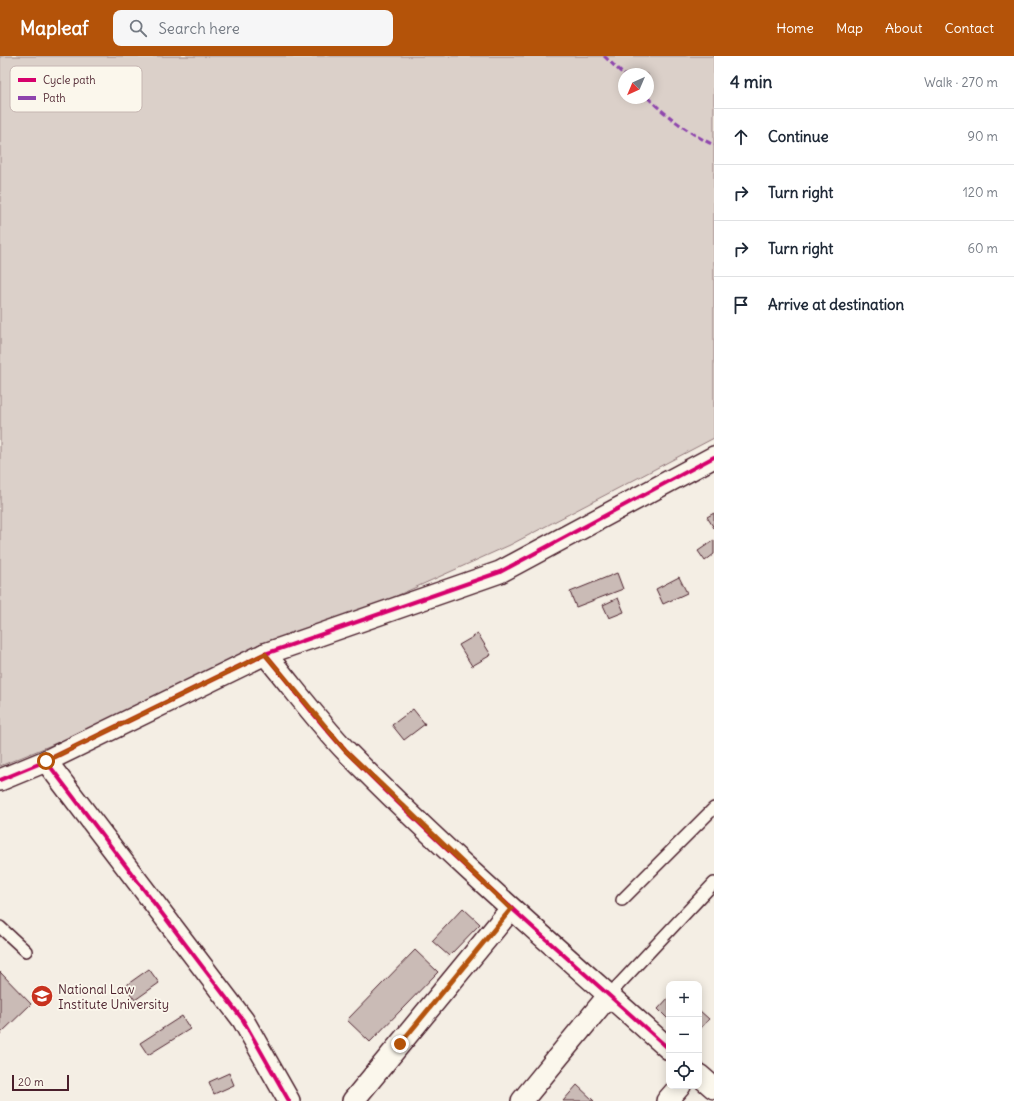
<!DOCTYPE html>
<html lang="en">
<head>
<meta charset="utf-8">
<style>
	:root { --surface:#fff; --page:#f6f6f7; --text:#1f2937; --muted:#747a83; --line:#e0e1e3; --accent:#b45309 }
	body { margin:0; font-family:Delius,sans-serif; background:var(--page); color:var(--text) }
	.controls { position:absolute; right:12px; bottom:12px; display:grid; overflow:hidden; border-radius:8px; box-shadow:0 2px 10px #0003 }
	.controls button { width:36px; height:36px; display:grid; place-items:center; padding:0; border:0; border-bottom:1px solid var(--line); background:var(--surface); color:var(--text); font:20px sans-serif }
	.compass { position:absolute; left:618px; top:12px; width:36px; height:36px; border-radius:50%; background:var(--surface); box-shadow:0 2px 10px #0003; rotate:224deg }
	.scale { position:absolute; left:12px; bottom:10px; width:57px; box-sizing:border-box; padding-left:4px; border:2px solid #4a1f2b; border-top:0; font-size:11px; line-height:14px; white-space:nowrap; color:#4a1f2b; -webkit-text-stroke:3px #fbf7ec; paint-order:stroke }
	.stop { position:absolute; width:12px; height:12px; margin:-9px; border:3px solid #b45309; border-radius:50%; background:#fff }
	.stop.end { background:#b45309; border-color:#fff; box-shadow:0 1px 4px #0008 }
	.list { margin:0; padding:0; list-style:none }
	h2 { display:flex; justify-content:space-between; align-items:center; height:52px; margin:0; padding:0 16px; font-size:17px }
	h2 small { font-size:13px; font-weight:400; color:var(--muted) }
	.list li { display:grid; grid-template-columns:26px 1fr auto; gap:12px; align-items:center; box-sizing:border-box; height:56px; padding:0 16px; border-top:1px solid var(--line) }
	.list b { display:block; font-size:15px; white-space:nowrap }
	.list em { font-size:13px; font-style:normal; color:var(--muted) }
	.icon { flex:none; width:22px; height:22px; fill:none; stroke:currentColor; stroke-width:2; stroke-linecap:round; stroke-linejoin:round }
	.map { position:relative; flex:none; width:714px; height:1045px; overflow:hidden }
	header { display:flex; align-items:center; gap:24px; box-sizing:border-box; height:56px; padding:0 20px; background:var(--accent); color:#fff }
	header strong { font-size:19px }
	nav { display:flex; gap:22px; margin-inline-start:auto; font-size:14px }
	.search { width:280px; height:36px; background:var(--page); display:flex; align-items:center; gap:10px; box-sizing:border-box; padding:0 14px; border-radius:8px; color:var(--muted); font-size:15px }
	main { display:flex }
	aside { flex:1; background:var(--surface) }
	.map>svg:first-child { display:block }
</style>
</head>
<body>
<header>
<strong>Mapleaf</strong>
<div class="search"><svg class="icon" aria-label="search" viewBox="0 0 24 24"><circle cx="10" cy="10" r="6"/><path d="M15 15l6 6"/></svg>Search here</div>
<nav><a>Home</a><a>Map</a><a>About</a><a>Contact</a></nav>
</header>
<main>
<div class="map">
<svg width="714" height="1045" viewBox="0 0 714 1045">
	<rect width="100%" height="100%" fill="#f4eee4"/>
	<filter id="ink" filterUnits="userSpaceOnUse"><feTurbulence type="fractalNoise" baseFrequency=".025" numOctaves="2"/><feDisplacementMap in="SourceGraphic" scale="8" xChannelSelector="R" yChannelSelector="G"/><feConvolveMatrix kernelMatrix="1 2 1 2 8 2 1 2 1" color-interpolation-filters="sRGB"/></filter>
	<g filter="url(#ink)">
		<path fill="#dbd0c9" stroke="#92787a" fill-rule="evenodd" d="M0,0h714v382l-204,107 -185,83 -205,89 -120,49zM624,18h24v24h-24z"/>
		<g fill="#cabbb6" stroke="#4a1f2b">
			<polygon points="714,457 714,472 707,461"/>
			<polygon points="714,484 714,498 705,505 698,495"/>
			<polygon points="617,517 623,533 576,551 570,536"/>
			<polygon points="679,521 687,537 663,548 656,533"/>
			<polygon points="618,542 624,556 609,562 603,549"/>
			<polygon points="478,578 491,599 472,610 459,589"/>
			<polygon points="413,653 425,668 404,684 392,669"/>
			<polygon points="463,852 480,868 449,900 432,885"/>
			<polygon points="415,894 438,916 370,986 347,964"/>
			<polygon points="149,913 159,927 135,944 125,930"/>
			<polygon points="0,916 31,948 0,978"/>
			<polygon points="669,941 669,964 658,953"/>
			<polygon points="699,954 709,963 699,974"/>
			<polygon points="182,960 190,973 148,999 140,987"/>
			<polygon points="229,1017 234,1029 214,1038 209,1026"/>
			<polygon points="577,1029 594,1045 563,1045"/>
		</g>
		<g fill="none" stroke-linecap="round" stroke-linejoin="round">
			<g stroke="#4a1f2b" stroke-width="14">
				<g id="lane">
					<polyline points="622,844 714,752"/>
					<polyline points="0,871 26,895"/>
					<polyline points="609,939 714,827"/>
				</g>
			</g>
			<g stroke="#4a1f2b" stroke-width="24">
				<g id="street">
					<path d="M265,598c27,32 53,68 82,98 102,104 213,199 322,297"/>
					<polyline points="46,705 243,964 289,1045"/>
					<polyline points="0,724 46,705 265,598 500,516 714,401"/>
					<polyline points="699,1019 714,1032"/>
					<polyline points="353,1045 511,853"/>
					<polyline points="522,1045 609,939"/>
					<polyline points="667,1045 680,1030"/>
				</g>
			</g>
			<use href="#lane" stroke="#fbf7ec" stroke-width="11"/>
			<use href="#street" stroke="#fbf7ec" stroke-width="21"/>
			<g stroke="#8e44ad" stroke-width="3" stroke-dasharray="6 3" stroke-linecap="butt">
				<polyline points="604,0 624,19"/>
				<path d="M648,42c19,18 42,36 66,47"/>
			</g>
			<g stroke="#fbf7ec" stroke-width="6">
				<g id="cycleway">
					<path d="M265,598c27,32 53,68 82,98 102,104 213,199 322,297"/>
					<polyline points="46,705 243,964 289,1045"/>
					<polyline points="0,724 46,705 265,598 500,516 714,401"/>
				</g>
			</g>
			<use href="#cycleway" stroke="#d6006c" stroke-width="4"/>
		</g>
	</g>
	<g fill="none" stroke-linecap="round" stroke-linejoin="round" filter="url(#ink)">
		<polyline stroke="#b45309" stroke-width="5" points="46,705 265,598 345,694 511,853 400,988"/>
	</g>
	<defs>
		<g id="university-disc" transform="scale(1.15)"><circle r="9.5" fill="#c8321e" stroke="#fbf7ec"/><path d="M0-5L7-2L0 1L-7-2ZM-4 1L0 2.5L4 1V4Q0 6-4 4Z" fill="#fff"/></g>
	</defs>
	<g fill-rule="evenodd">
		<use href="#university-disc" x="42" y="940"/>
	</g>
	<g text-anchor="middle" dominant-baseline="central" stroke-width="3.5" stroke-linejoin="round" paint-order="stroke">
		<g font-size="13" fill="#4a1f2b" stroke="#fbf7ec" text-anchor="start">
			<text x="58" y="933">National Law<tspan x="58" dy="15">Institute University</tspan></text>
		</g>
	</g>
	<rect x="10" y="10" width="132" height="46" rx="6" fill="#fbf7ec" stroke="#c6b6b2" stroke-width="1"/>
	<rect x="18" y="22" width="18" height="4" fill="#d6006c"/>
	<rect x="18" y="40" width="18" height="4" fill="#8e44ad"/>
	<g font-size="11" fill="#4a1f2b">
		<text x="43" y="28">Cycle path</text>
		<text x="43" y="46">Path</text>
	</g>
</svg>
<div class="controls">
<button>+</button>
<button>−</button>
<button><svg class="icon" aria-label="locate" viewBox="0 0 24 24"><circle cx="12" cy="12" r="6"/><path d="M12 2v4M12 18v4M2 12h4M18 12h4"/></svg></button>
</div>
<svg class="compass" viewBox="-18 -18 36 36"><path d="M0-13l5 13h-10z" fill="#e53935"/><path d="M0 13l5-13h-10z" fill="#747a83"/></svg>
<div class="scale">20 m</div>
<div class="stop" style="left:46px;top:705px"></div>
<div class="stop end" style="left:400px;top:988px"></div>
</div>
<aside>
<h2>4 min<small>Walk · 270 m</small></h2>
<ul class="list">
<li><svg class="icon" aria-label="ahead" viewBox="0 0 24 24"><path d="M12 20V5M6 11l6-6 6 6"/></svg><div><b>Continue</b></div><em>90 m</em></li>
<li><svg class="icon" aria-label="right" viewBox="0 0 24 24"><path d="M7 20v-9h11M14 6l5 5-5 5"/></svg><div><b>Turn right</b></div><em>120 m</em></li>
<li><svg class="icon" aria-label="right" viewBox="0 0 24 24"><path d="M7 20v-9h11M14 6l5 5-5 5"/></svg><div><b>Turn right</b></div><em>60 m</em></li>
<li><svg class="icon" aria-label="arrive" viewBox="0 0 24 24"><path d="M6 21V4h12l-3 4 3 4H6"/></svg><div><b>Arrive at destination</b></div></li>
</ul>
</aside>
</main>
</body>
</html>
